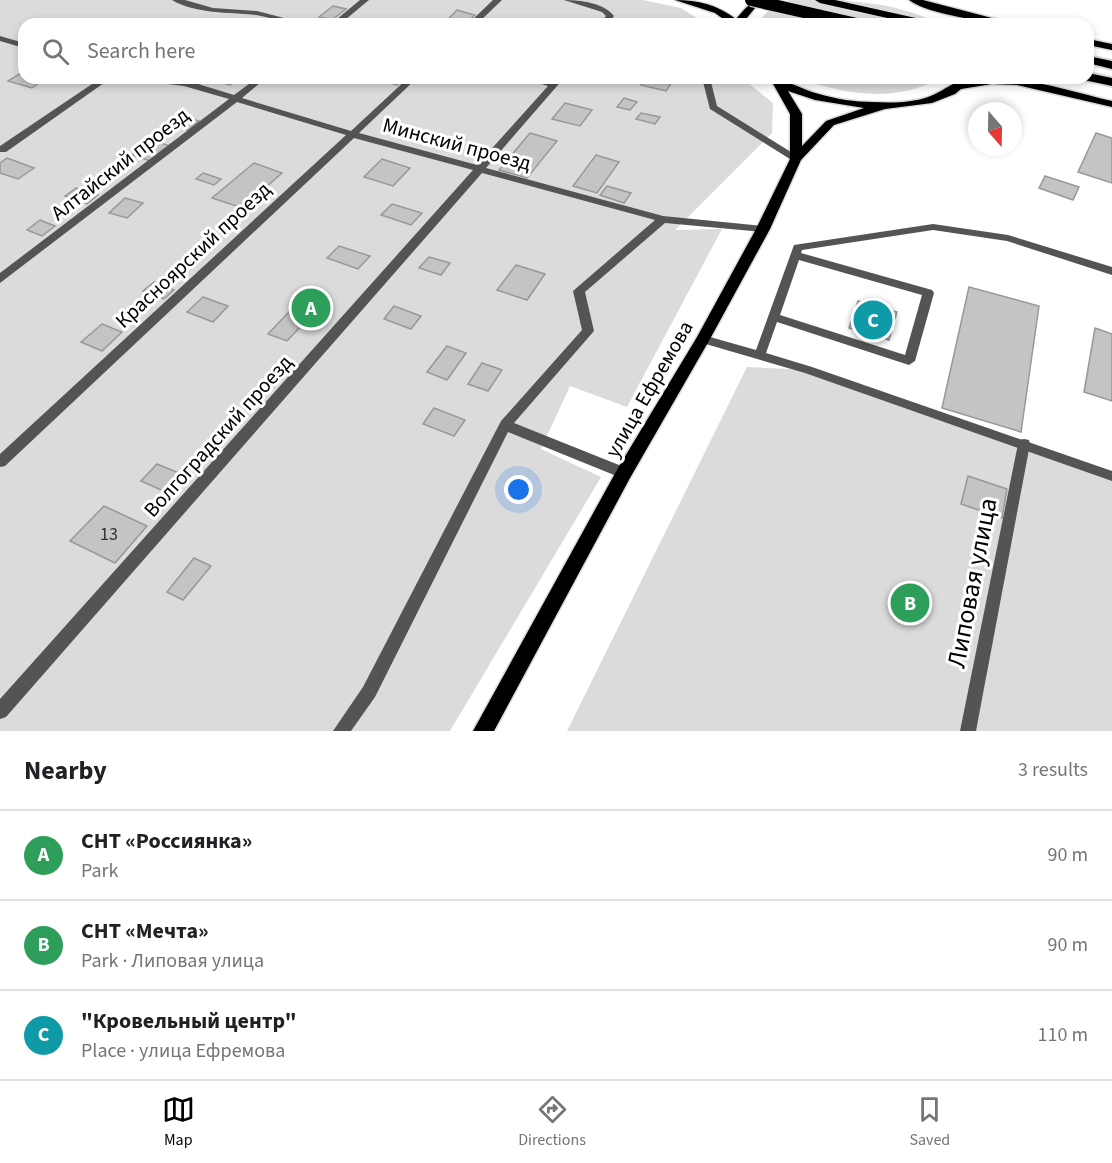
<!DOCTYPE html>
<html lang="en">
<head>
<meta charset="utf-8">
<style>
	:root { --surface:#fff; --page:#f6f6f6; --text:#202124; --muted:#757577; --line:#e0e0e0; --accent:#000 }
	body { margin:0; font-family:"Source Sans 3",sans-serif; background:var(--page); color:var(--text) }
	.compass { position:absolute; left:968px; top:102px; width:54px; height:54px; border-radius:50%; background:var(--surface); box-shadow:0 3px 9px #0003; rotate:160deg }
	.you { position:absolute; left:519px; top:490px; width:21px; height:21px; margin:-15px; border:4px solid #fff; border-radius:50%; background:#1a73e8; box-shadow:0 0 0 9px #1a73e833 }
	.badge { display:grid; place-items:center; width:39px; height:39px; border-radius:50%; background:var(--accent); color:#fff; font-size:20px; font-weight:700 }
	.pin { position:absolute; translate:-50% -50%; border:3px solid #fff; box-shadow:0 2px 6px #0006 }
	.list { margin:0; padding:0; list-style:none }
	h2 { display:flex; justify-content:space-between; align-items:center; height:78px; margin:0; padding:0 24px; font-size:26px }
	h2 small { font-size:20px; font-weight:400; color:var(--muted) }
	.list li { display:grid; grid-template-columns:39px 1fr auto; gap:18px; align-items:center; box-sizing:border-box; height:90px; padding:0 24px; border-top:2px solid var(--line) }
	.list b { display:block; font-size:22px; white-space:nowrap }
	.list p { margin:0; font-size:20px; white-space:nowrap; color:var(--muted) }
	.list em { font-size:20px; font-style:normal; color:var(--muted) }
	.icon { flex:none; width:33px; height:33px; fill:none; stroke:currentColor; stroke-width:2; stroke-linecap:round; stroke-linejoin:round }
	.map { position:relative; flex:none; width:1112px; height:731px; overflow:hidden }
	.search { position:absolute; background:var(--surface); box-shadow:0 3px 9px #0003; left:18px; right:18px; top:18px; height:66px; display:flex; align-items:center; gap:15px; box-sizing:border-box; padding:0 21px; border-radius:18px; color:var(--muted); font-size:22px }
	.sheet { height:348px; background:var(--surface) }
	nav { display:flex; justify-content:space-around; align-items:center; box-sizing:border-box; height:84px; border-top:2px solid var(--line); background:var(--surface); font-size:16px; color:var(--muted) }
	nav a { display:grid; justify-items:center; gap:3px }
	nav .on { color:var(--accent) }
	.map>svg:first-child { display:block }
</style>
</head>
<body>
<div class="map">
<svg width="1112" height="731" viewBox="0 0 1112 731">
	<rect width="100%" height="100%" fill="#fff"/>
	<g fill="#dbdbdb">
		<polygon points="0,0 643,0 681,8 706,24 24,24 24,78 742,78 773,103 772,133 675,230 722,229 627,407 570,386 541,449 601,477 450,731 0,731"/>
		<path d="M790,0c49,0 107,0 147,24h-179c7,-13 18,-20 32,-24z"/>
		<path d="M799,78h141c-43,25 -96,17 -141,0z"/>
		<polygon points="747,367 808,370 1112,476 1112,731 567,731"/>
	</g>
	<g fill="#c4c4c4" stroke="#989898" stroke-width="1.5">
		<polygon points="333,6 346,9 332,20 319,17"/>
		<polygon points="457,10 475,15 466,23 448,19"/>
		<polygon points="24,71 24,78 46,78 32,88 8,81"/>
		<polygon points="206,78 239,78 230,85"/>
		<polygon points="372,78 400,78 404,79 397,85"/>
		<polygon points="647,78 675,78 666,91 641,85"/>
		<polygon points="624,98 637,102 630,110 617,107"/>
		<polygon points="565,103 592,110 580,126 552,119"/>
		<polygon points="641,113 660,117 655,124 636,119"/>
		<polygon points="179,115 199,121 188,130 168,124"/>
		<polygon points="530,133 557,141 527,178 499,170"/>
		<polygon points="1096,133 1112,138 1112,183 1078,172"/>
		<polygon points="151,140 170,146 150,161 132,155"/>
		<polygon points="596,155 619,162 597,193 573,186"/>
		<polygon points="7,158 34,168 18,179 0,173 0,163"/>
		<polygon points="382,159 410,168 393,186 364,177"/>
		<polygon points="254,163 282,173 242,208 212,198"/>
		<polygon points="203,173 221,179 214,185 196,179"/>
		<polygon points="1045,176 1079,187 1073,200 1039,188"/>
		<polygon points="607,186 631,193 624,203 600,195"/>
		<polygon points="76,188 98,195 87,204 65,196"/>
		<polygon points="125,198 143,203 127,218 109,213"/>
		<polygon points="392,204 422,213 411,225 381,215"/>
		<polygon points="40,220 55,226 42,236 27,230"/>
		<polygon points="339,246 370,256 358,269 327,258"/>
		<polygon points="429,257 450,263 441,275 419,268"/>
		<polygon points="516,265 545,274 527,300 497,290"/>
		<polygon points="154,282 174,290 164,299 143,291"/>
		<polygon points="969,287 1039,306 1021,432 942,408"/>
		<polygon points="308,292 327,299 287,341 268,334"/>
		<polygon points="203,297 228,306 213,322 187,312"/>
		<polygon points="858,301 897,312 889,340 849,328"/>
		<polygon points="394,306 421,316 411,329 384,319"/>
		<polygon points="102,324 122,332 102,351 81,342"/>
		<polygon points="1095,328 1112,334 1112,401 1084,392"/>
		<polygon points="447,346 466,353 447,380 427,372"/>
		<polygon points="482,363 502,370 488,391 468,384"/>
		<polygon points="434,408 465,420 454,436 423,424"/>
		<polygon points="157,464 184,475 168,493 141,481"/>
		<polygon points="968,476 1007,489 1002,518 961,504"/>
		<polygon points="104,506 147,526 115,563 70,541"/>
		<polygon points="194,558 211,566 183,600 167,592"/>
	</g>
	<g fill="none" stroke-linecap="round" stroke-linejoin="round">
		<g stroke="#dbdbdb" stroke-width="3">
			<g id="primary">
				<path d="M675,0c23,0 43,5 61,19 10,-12 15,-19 32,-19l-13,8 -13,16h-12l-15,-11z"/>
				<path d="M909,0h14l92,24c-22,0 -89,-10 -106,-24z"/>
				<polygon points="1088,39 1112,44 1112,50 1088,45"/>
				<path d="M767,78c18,0 33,11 52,16 17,5 36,8 54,8 18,1 38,1 55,-5 17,-6 29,-19 45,-19l-2,3c48,-8 94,9 141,20v6l-95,-22 -25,-1 -31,5 -6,5 -23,9 -47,6 -51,16 -33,35 -31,69 -60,110 -80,139 -136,253h-21l145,-263 79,-131 59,-108 34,-70v-45l-18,-32zM788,91l27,9 49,8 -38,13 -24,25v-32z"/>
			</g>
		</g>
		<g stroke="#dbdbdb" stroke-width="4">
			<g id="trunk">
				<polygon points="815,0 835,0 929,21 935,24 914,24 820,3"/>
				<polygon points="1088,56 1112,61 1112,69 1088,63"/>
				<polygon points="1088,73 1112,78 1112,86 1084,80 1083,78 1088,78"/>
			</g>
		</g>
		<g fill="#545454" fill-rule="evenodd">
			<path d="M172,0h13l28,8 44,3 50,13c-18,0 -34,-6 -51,-9 -27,-3 -61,-1 -84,-15z"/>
			<polygon points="360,0 369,0 340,24 331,24"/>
			<polygon points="493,0 502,0 477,24 468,24"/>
			<path d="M564,0c17,0 40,3 50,16l-6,8h-8l6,-8 -4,-4z"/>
			<polygon points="0,36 24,43 24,48 0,41"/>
			<polygon points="101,78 111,78 6,152 0,152 0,146"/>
			<polygon points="141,78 185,80 234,95 257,78 266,78 242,98 351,131 408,78 417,78 359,133 477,165 548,86 522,78 537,78 552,82 555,78 564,78 486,168 663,216 763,226 768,229 763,232 665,223 585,292 594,331 514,423 629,469 631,473 629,477 624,478 619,477 508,432 375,697 351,731 333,731 363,687 501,421 582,330 573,291 655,220 482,173 6,717 0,719 0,699 473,170 354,138 5,466 0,467 0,454 346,135 237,102 0,283 0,273 229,99 184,86 145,81"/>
			<polygon points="702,78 710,78 717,106 799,157 799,161 793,161 710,109"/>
			<path d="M933,224l75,11 104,32v8l-105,-34 -74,-11 -131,20 -1,3 131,37 2,3 -19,68 -6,4 -132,-43 -11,31 46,14 300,104v10l-307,-108 -106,-31 -2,-3 6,-4 53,15 38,-105zM799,260l123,35 -17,60 -125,-40z"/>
		</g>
		<polygon fill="#545454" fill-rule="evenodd" points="1024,439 1029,440 1030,444 976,731 960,731 1018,444 1019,440"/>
		<use href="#primary" fill="#000" fill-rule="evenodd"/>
		<use href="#trunk" fill="#000" fill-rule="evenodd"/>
		<g stroke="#dbdbdb" stroke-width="14" stroke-linecap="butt">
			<polyline id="trunk-bridge" points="751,0 857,24"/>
		</g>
		<use href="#trunk-bridge" stroke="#000" stroke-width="12"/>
	</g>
	<g text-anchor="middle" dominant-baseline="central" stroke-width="6" stroke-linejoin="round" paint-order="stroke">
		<g font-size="18" fill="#313131">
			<text x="109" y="534">13</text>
		</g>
		<g font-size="21" fill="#000" stroke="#fff">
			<text transform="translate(457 144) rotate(15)">Минский проезд</text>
			<text transform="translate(120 164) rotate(-38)">Алтайский проезд</text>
			<text transform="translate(193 255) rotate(-43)">Красноярский проезд</text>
			<text transform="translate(649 389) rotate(-60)">улица Ефремова</text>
			<text transform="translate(218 436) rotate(-48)">Волгоградский проезд</text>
		</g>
		<g font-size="26" fill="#000" stroke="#fff">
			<text transform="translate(972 583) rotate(-79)">Липовая улица</text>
		</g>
	</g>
</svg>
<svg class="compass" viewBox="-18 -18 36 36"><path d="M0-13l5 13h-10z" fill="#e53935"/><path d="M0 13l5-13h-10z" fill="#757577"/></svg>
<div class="you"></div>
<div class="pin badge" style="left:311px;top:308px;background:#2e9e5b">A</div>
<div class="pin badge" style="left:910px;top:603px;background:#2e9e5b">B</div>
<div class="pin badge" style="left:873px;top:320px;background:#0f9aa8">C</div>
<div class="search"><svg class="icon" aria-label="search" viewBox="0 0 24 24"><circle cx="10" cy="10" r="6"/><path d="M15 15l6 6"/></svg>Search here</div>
</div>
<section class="sheet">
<h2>Nearby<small>3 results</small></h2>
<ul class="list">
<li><span class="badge" style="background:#2e9e5b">A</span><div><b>СНТ «Россиянка»</b><p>Park</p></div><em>90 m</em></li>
<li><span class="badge" style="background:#2e9e5b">B</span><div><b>СНТ «Мечта»</b><p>Park · Липовая улица</p></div><em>90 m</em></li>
<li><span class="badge" style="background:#0f9aa8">C</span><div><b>&quot;Кровельный центр&quot;</b><p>Place · улица Ефремова</p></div><em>110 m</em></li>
</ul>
</section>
<nav>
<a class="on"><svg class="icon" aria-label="map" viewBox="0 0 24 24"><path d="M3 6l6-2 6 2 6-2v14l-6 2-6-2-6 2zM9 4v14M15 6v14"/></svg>Map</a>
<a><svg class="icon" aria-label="directions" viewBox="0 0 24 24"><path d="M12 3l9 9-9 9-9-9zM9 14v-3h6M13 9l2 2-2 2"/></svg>Directions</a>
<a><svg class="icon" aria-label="saved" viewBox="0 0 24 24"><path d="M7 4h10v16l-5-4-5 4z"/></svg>Saved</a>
</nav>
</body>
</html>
